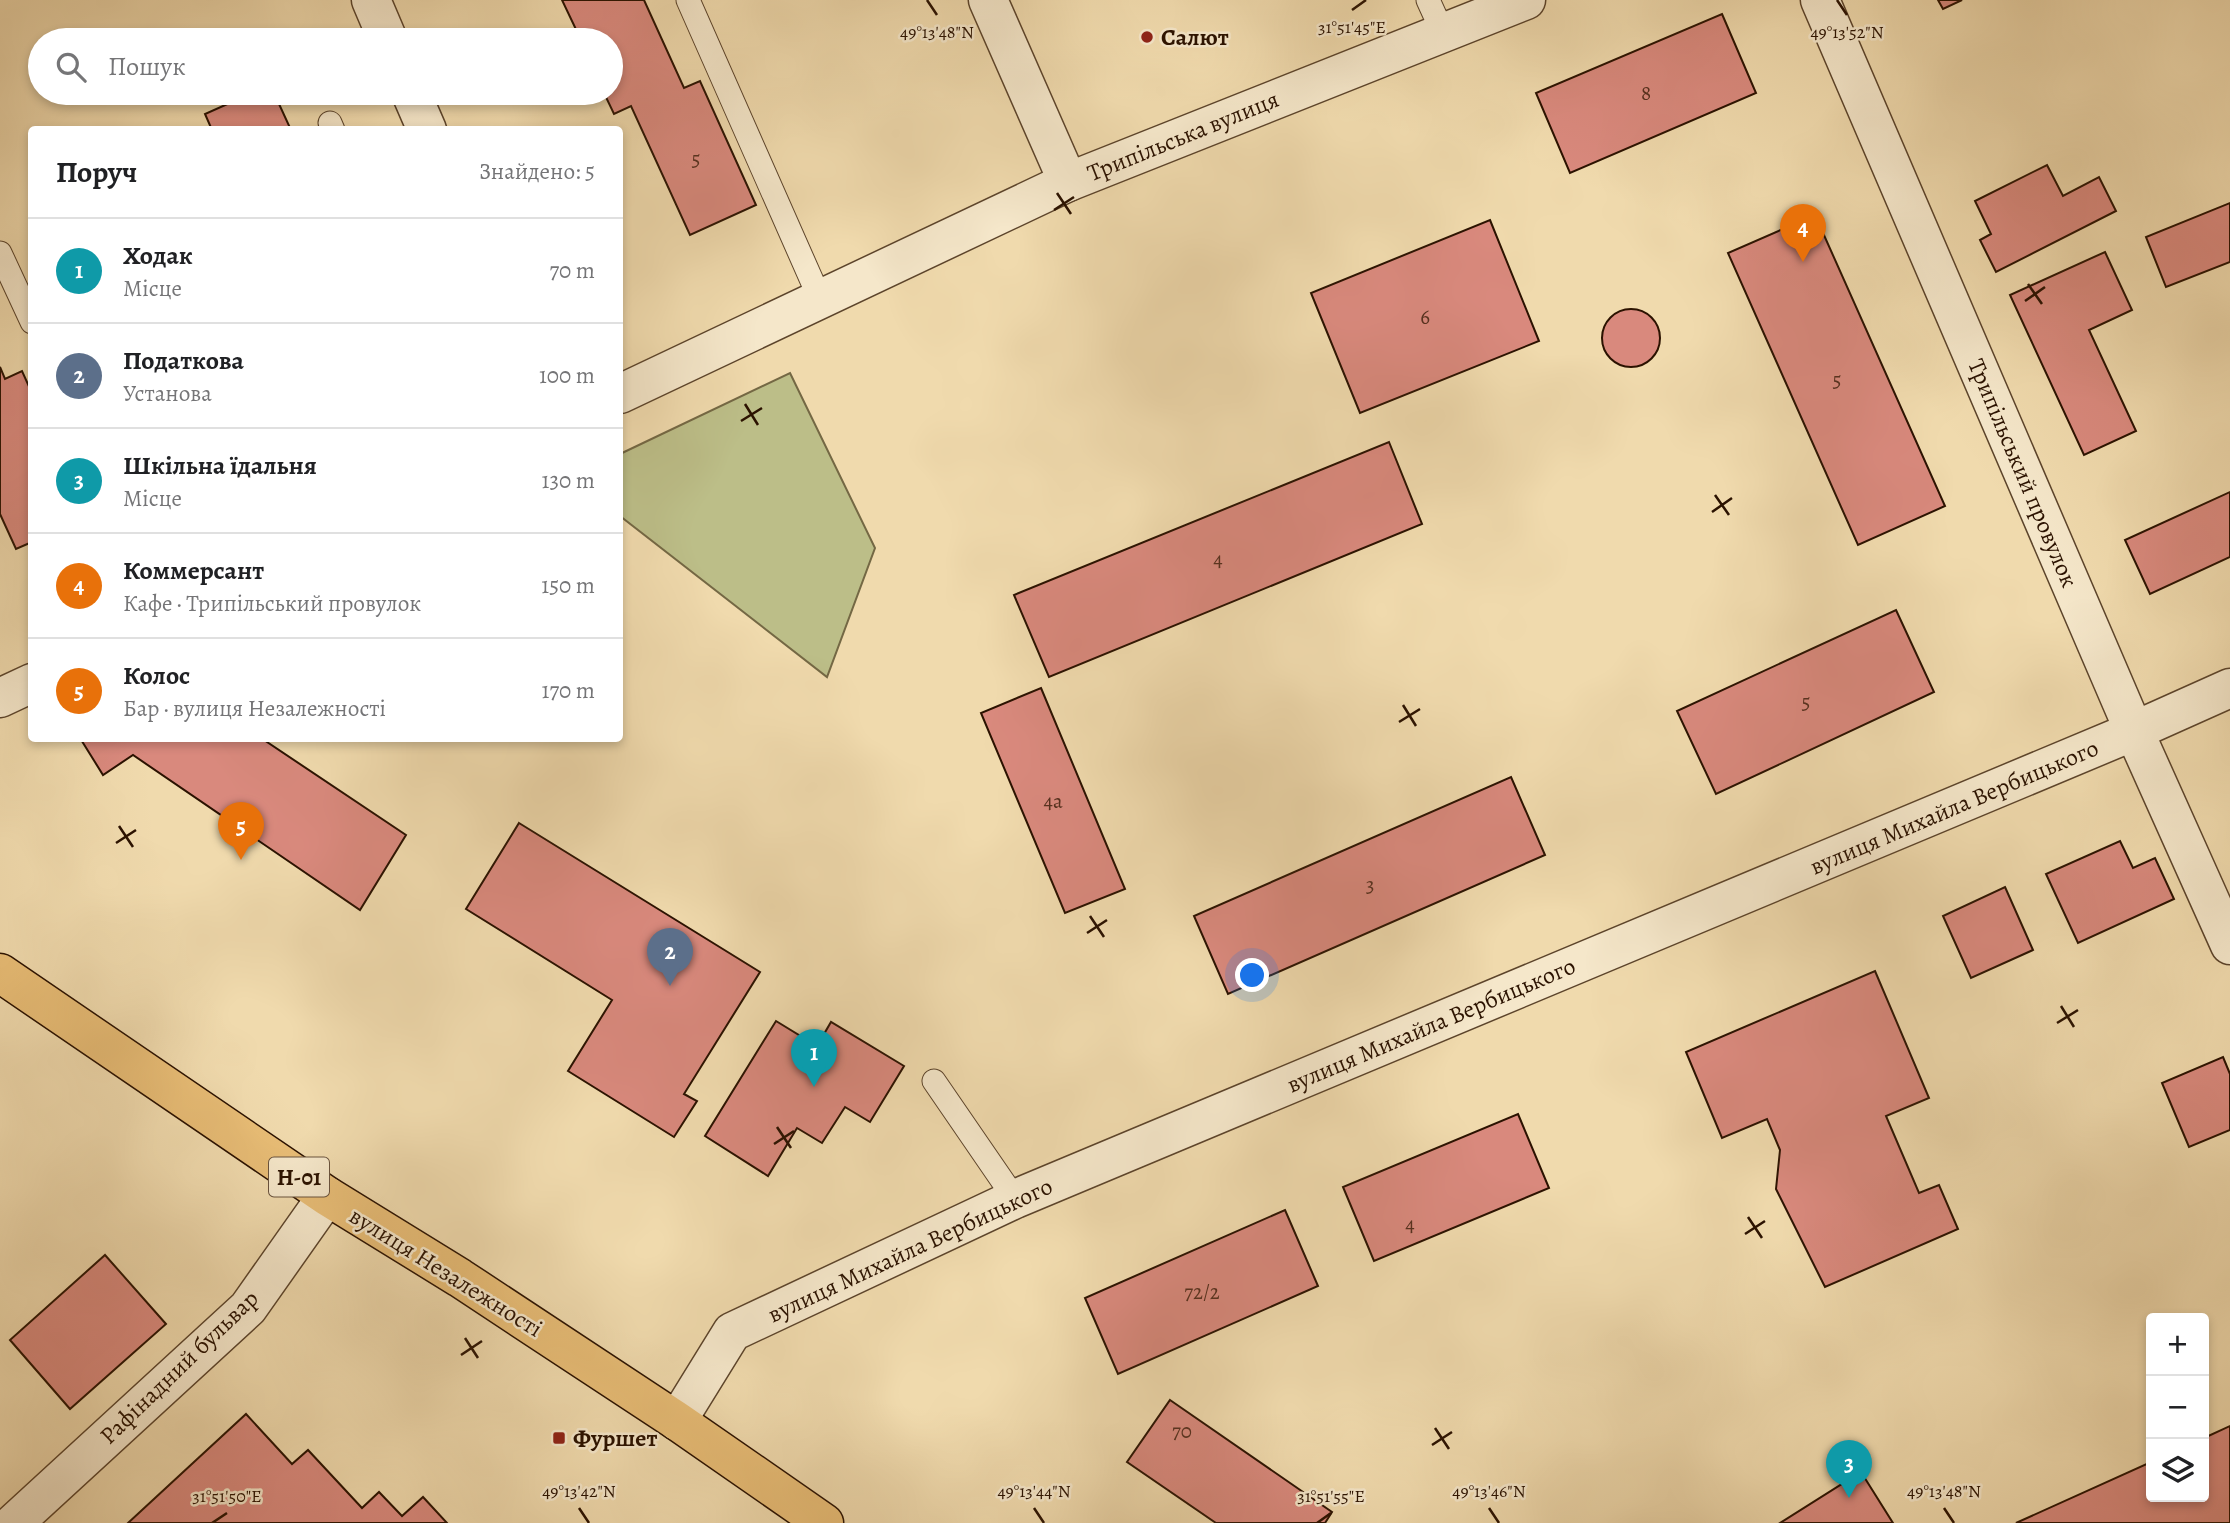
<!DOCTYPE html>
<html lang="uk">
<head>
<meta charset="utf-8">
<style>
	:root { --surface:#fff; --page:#f2f2f2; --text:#202124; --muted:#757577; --line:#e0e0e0; --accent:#0f766e }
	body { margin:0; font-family:Alegreya,serif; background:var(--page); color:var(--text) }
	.controls { position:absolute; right:21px; bottom:21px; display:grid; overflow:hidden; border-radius:7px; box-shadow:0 4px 10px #0003 }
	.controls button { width:63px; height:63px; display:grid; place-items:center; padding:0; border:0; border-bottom:2px solid var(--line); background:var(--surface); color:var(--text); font:35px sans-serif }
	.you { position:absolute; left:1253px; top:976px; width:24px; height:24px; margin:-18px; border:5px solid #fff; border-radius:50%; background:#1a73e8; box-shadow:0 0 0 10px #1a73e833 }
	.badge { display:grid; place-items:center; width:46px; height:46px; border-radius:50%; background:var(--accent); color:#fff; font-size:23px; font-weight:700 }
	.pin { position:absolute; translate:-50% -58px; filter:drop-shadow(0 2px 4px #0008) }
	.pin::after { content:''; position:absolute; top:37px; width:24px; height:21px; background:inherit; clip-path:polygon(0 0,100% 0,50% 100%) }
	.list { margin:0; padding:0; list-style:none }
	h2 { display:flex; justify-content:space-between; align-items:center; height:91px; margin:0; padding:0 28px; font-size:30px }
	h2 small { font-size:23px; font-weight:400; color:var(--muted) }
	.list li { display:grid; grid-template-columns:46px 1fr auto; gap:21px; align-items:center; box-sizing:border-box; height:105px; padding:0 28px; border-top:2px solid var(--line) }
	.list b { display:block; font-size:26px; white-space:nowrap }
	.list p { margin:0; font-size:23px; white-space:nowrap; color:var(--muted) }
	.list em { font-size:23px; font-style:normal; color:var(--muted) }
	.icon { flex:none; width:38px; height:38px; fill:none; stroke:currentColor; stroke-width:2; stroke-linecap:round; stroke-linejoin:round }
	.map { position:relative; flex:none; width:2230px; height:1523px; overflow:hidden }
	.search { position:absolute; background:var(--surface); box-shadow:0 4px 10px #0003; left:28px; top:28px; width:595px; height:77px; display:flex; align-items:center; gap:18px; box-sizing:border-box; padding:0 24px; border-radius:38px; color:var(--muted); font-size:26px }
	.panel { position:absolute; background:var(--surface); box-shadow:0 4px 10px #0003; left:28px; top:126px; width:595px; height:616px; border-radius:7px }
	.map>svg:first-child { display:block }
</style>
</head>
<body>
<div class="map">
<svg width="2230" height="1523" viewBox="0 0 2230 1523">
	<rect width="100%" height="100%" fill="#f0daad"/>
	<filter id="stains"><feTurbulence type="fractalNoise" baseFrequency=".00286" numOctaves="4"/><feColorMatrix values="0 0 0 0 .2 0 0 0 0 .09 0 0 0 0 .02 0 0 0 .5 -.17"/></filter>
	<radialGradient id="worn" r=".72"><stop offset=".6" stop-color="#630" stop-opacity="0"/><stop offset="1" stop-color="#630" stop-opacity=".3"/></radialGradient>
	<polygon fill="#bcbe88" stroke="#746844" stroke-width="2" points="790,373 875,548 827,677 620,516 620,454"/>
	<g fill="#d9897d" stroke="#2b1200" stroke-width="2">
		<polygon points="562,0 644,0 684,88 700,81 756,205 690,235 631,106 614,114 604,93 611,93 611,40 581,40"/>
		<polygon points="1938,0 1962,0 1943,9"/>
		<polygon points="1722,14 1756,93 1570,173 1536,93"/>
		<polygon points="252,93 274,93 291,130 212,130 205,114"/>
		<polygon points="2047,165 2063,196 2099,177 2116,211 1996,272 1980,240 1991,234 1975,201"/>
		<polygon points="2230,203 2230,262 2166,287 2146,237"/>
		<polygon points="1815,215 1945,506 1858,545 1728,253"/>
		<polygon points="1490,220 1539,341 1360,413 1311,293"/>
		<polygon points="2105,252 2132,310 2089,330 2136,431 2084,455 2010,295"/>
		<circle cx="1631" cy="338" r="29"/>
		<polygon points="0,367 5,379 22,371 32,393 32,542 16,549 0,514"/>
		<polygon points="1389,442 1422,524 1049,677 1014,595"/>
		<polygon points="2230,492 2230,557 2150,594 2125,540"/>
		<polygon points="1896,610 1934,692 1716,794 1677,711"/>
		<polygon points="1041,688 1125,889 1065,913 981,713"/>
		<polygon points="80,738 261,738 406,835 360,910 133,755 103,775"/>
		<polygon points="1511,777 1545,855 1228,994 1194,916"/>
		<polygon points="519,823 760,972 684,1094 697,1101 674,1137 568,1071 612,1000 466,909"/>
		<polygon points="2120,841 2133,868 2155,858 2174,899 2078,943 2046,874"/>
		<polygon points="2005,887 2033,950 1971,978 1943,916"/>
		<polygon points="1875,971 1929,1098 1886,1116 1919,1193 1939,1185 1958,1229 1825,1287 1776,1189 1780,1150 1767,1119 1722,1138 1686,1052"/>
		<polygon points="776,1021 817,1046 831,1022 904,1066 870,1122 845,1107 822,1143 797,1128 768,1176 705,1136"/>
		<polygon points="2223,1057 2230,1074 2230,1130 2189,1147 2162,1083"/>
		<polygon points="1518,1114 1549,1188 1374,1261 1343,1187"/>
		<polygon points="1285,1210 1318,1286 1118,1374 1085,1298"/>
		<polygon points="105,1255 166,1324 70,1409 10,1340"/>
		<polygon points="1170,1400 1332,1512 1325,1523 1216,1523 1127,1462"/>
		<polygon points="246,1414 292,1464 308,1450 362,1508 379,1492 402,1516 423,1497 447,1523 128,1523"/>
		<polygon points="2230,1426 2230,1523 2016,1523 2151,1462 2151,1497 2204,1497 2204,1438"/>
		<polygon points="1861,1472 1893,1523 1780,1523"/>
	</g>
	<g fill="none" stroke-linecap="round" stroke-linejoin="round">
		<g stroke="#5c442b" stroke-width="25">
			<g id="lane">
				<polyline points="688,0 820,299"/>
				<polyline points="1428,0 1443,33"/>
				<polyline points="330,123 333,130"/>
				<polyline points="0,253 32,322"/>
				<polyline points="934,1081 1015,1199"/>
			</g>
		</g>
		<g stroke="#5c442b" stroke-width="41">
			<g id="street">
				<polyline points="371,0 388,40"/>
				<polyline points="988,0 1068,182"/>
				<polyline points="1820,0 2134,731 2230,945"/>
				<polyline points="411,93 427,130"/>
				<polyline points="620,394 1068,182 1526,0"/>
				<polyline points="0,698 32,683"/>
				<polyline points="677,1421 732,1332 1015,1199 2134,731 2230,688"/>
				<polyline points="14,1523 248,1308 327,1196"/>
			</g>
		</g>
		<g stroke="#2b1200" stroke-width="41">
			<polyline id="primary" points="0,973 327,1196 460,1278 677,1421 824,1523"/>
		</g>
		<use href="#lane" stroke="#f5e7ca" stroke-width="23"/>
		<use href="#street" stroke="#f5e7ca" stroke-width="38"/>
		<use href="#primary" stroke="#e8bd76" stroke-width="38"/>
	</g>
	<path fill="none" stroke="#2b1200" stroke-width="2.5" d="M927,0l10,15M1837,0l10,15M1352,10l14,-10M1057,193l14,21M1054,210l20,-13M2028,284l14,20M2025,301l20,-14M745,404l13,21M741,421l21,-13M1715,495l14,20M1712,512l20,-14M1403,705l13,21M1399,722l21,-13M119,826l14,21M116,843l20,-13M1090,916l14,21M1087,933l20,-13M2061,1006l13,21M2057,1023l21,-13M777,1127l14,21M774,1144l20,-13M1748,1217l14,21M1745,1234l20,-13M465,1338l13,20M461,1355l21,-14M1435,1428l14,21M1432,1445l20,-13M579,1508l10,15M1034,1508l10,15M1489,1508l10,15M1944,1508l10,15M212,1523l15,-10M1317,1523l14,-10"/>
	<g fill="#8f2418" stroke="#f5e7ca" stroke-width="2.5">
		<circle cx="1147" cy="37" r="7"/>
		<rect x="552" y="1431" width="14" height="14" rx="3.5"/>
	</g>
	<g text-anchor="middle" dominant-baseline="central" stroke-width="5" stroke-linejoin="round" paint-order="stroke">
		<g font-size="21" fill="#56301f">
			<text x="1646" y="93">8</text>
			<text x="696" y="159">5</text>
			<text x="1425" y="317">6</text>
			<text x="1837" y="380">5</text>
			<text x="1218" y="559">4</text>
			<text x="1806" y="702">5</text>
			<text x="1053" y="801">4а</text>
			<text x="1370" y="885">3</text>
			<text x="1410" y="1224">4</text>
			<text x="1202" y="1292">72/2</text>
			<text x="1182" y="1431">70</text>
		</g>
		<rect fill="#f5e7ca" stroke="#68523d" stroke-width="2" x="269" y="1157.5" width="60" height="39" rx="5"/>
		<g font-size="23" font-weight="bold" fill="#2b1200">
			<text x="299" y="1177">Н-01</text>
		</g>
		<g font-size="24" font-weight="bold" fill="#2b1200" stroke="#f5e7ca" text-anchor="start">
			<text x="1161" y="37">Салют</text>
			<text x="573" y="1438">Фуршет</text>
		</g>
		<g font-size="24" fill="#2b1200" stroke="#f5e7ca">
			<text transform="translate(1183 136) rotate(-22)">Трипільська вулиця</text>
			<text transform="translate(2023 473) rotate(67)">Трипільський провулок</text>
			<text transform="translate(1954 807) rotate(-23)">вулиця Михайла Вербицького</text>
			<text transform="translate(1431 1025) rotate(-23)">вулиця Михайла Вербицького</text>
			<text transform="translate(910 1250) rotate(-25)">вулиця Михайла Вербицького</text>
			<text transform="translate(446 1272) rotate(32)">вулиця Незалежності</text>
			<text transform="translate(179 1367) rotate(-44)">Рафінадний бульвар</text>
		</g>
	</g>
	<g font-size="18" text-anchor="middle" fill="#2b1200" stroke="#f5e7ca" stroke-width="5" stroke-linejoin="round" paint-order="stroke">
		<text x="1352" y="33">31°51'45"E</text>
		<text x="937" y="38">49°13'48"N</text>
		<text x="1847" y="38">49°13'52"N</text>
		<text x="579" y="1497">49°13'42"N</text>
		<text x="1034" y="1497">49°13'44"N</text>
		<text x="1489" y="1497">49°13'46"N</text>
		<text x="1944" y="1497">49°13'48"N</text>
		<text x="227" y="1502">31°51'50"E</text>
		<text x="1331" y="1502">31°51'55"E</text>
	</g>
	<rect width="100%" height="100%" filter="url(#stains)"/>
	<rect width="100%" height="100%" fill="url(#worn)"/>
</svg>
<div class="controls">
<button>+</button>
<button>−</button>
<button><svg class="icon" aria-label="layers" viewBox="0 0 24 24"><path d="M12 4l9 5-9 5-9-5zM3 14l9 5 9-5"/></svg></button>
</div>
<div class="you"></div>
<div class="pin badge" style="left:814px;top:1087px;background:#0f9aa8">1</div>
<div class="pin badge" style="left:670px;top:986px;background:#5c6f8a">2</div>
<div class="pin badge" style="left:1849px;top:1498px;background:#0f9aa8">3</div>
<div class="pin badge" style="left:1803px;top:262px;background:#e8710a">4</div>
<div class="pin badge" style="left:241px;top:860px;background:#e8710a">5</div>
<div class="search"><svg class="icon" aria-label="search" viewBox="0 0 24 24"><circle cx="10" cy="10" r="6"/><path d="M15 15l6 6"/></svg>Пошук</div>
<section class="panel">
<h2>Поруч<small>Знайдено: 5</small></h2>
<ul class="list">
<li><span class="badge" style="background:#0f9aa8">1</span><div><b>Ходак</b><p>Місце</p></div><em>70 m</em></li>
<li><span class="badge" style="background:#5c6f8a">2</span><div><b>Податкова</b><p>Установа</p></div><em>100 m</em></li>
<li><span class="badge" style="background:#0f9aa8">3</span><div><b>Шкільна їдальня</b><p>Місце</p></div><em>130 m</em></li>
<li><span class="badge" style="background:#e8710a">4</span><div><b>Коммерсант</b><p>Кафе · Трипільський провулок</p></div><em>150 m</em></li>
<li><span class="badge" style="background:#e8710a">5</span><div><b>Колос</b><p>Бар · вулиця Незалежності</p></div><em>170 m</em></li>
</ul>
</section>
</div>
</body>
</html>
